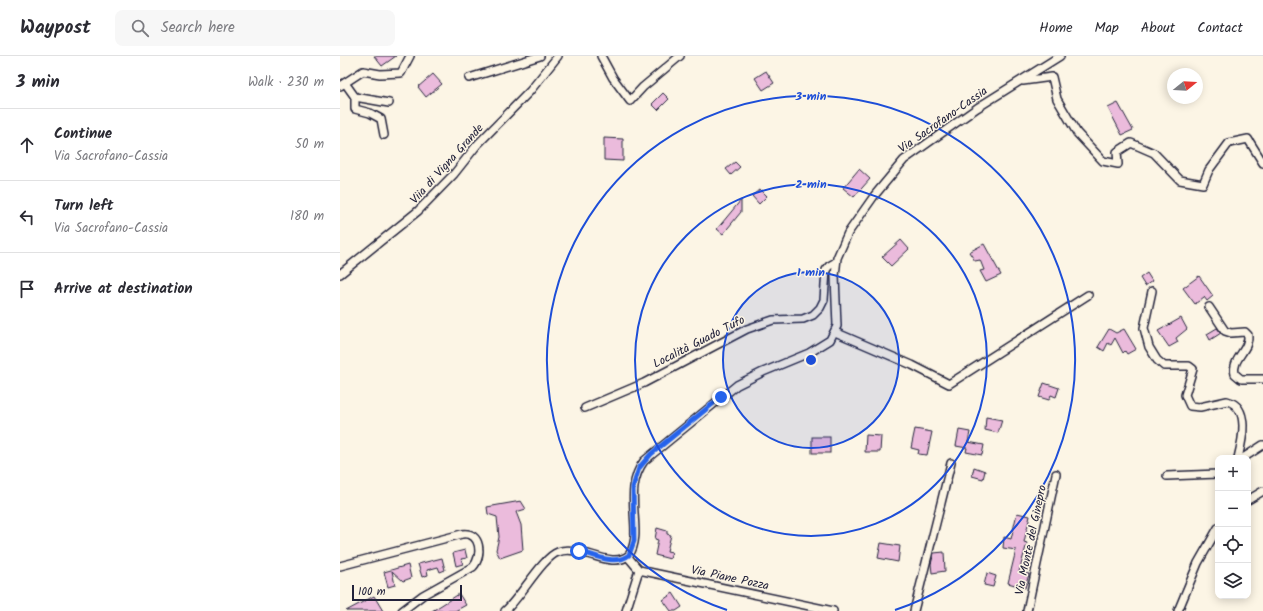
<!DOCTYPE html>
<html lang="en">
<head>
<meta charset="utf-8">
<style>
	:root { --surface:#fff; --page:#f7f7f7; --text:#2b2b33; --muted:#7c7c81; --line:#e1e1e2 }
	body { margin:0; font-family:Kalam,sans-serif; background:var(--page); color:var(--text) }
	.controls { position:absolute; right:12px; bottom:12px; display:grid; overflow:hidden; border-radius:8px; box-shadow:0 2px 10px #0003 }
	.controls button { width:36px; height:36px; display:grid; place-items:center; padding:0; border:0; border-bottom:1px solid var(--line); background:var(--surface); color:var(--text); font:20px sans-serif }
	.compass { position:absolute; left:827px; top:12px; width:36px; height:36px; border-radius:50%; background:var(--surface); box-shadow:0 2px 10px #0003; rotate:72deg }
	.scale { position:absolute; left:12px; bottom:10px; width:110px; box-sizing:border-box; padding-left:4px; border:2px solid #22223b; border-top:0; font-size:11px; line-height:14px; white-space:nowrap; color:#22223b; -webkit-text-stroke:3px #fcf5e5; paint-order:stroke }
	.stop { position:absolute; width:12px; height:12px; margin:-9px; border:3px solid #2563eb; border-radius:50%; background:#fff }
	.stop.end { background:#2563eb; border-color:#fff; box-shadow:0 1px 4px #0008 }
	.list { margin:0; padding:0; list-style:none }
	h2 { display:flex; justify-content:space-between; align-items:center; height:52px; margin:0; padding:0 16px; font-size:17px }
	h2 small { font-size:13px; font-weight:400; color:var(--muted) }
	.list li { display:grid; grid-template-columns:26px 1fr auto; gap:12px; align-items:center; box-sizing:border-box; height:72px; padding:0 16px; border-top:1px solid var(--line) }
	.list b { display:block; font-size:15px; white-space:nowrap }
	.list p { margin:0; font-size:13px; white-space:nowrap; color:var(--muted) }
	.list em { font-size:13px; font-style:normal; color:var(--muted) }
	.icon { flex:none; width:22px; height:22px; fill:none; stroke:currentColor; stroke-width:2; stroke-linecap:round; stroke-linejoin:round }
	.map { position:relative; flex:none; width:923px; height:555px; overflow:hidden }
	header { display:flex; align-items:center; gap:24px; box-sizing:border-box; height:56px; padding:0 20px; background:var(--surface); border-bottom:1px solid var(--line) }
	header strong { font-size:19px }
	nav { display:flex; gap:22px; margin-inline-start:auto; font-size:14px }
	.search { width:280px; height:36px; background:var(--page); display:flex; align-items:center; gap:10px; box-sizing:border-box; padding:0 14px; border-radius:8px; color:var(--muted); font-size:15px }
	main { display:flex }
	aside { flex:1; background:var(--surface) }
	.map>svg:first-child { display:block }
</style>
</head>
<body>
<header>
<strong>Waypost</strong>
<div class="search"><svg class="icon" aria-label="search" viewBox="0 0 24 24"><circle cx="10" cy="10" r="6"/><path d="M15 15l6 6"/></svg>Search here</div>
<nav><a>Home</a><a>Map</a><a>About</a><a>Contact</a></nav>
</header>
<main>
<aside>
<h2>3 min<small>Walk · 230 m</small></h2>
<ul class="list">
<li><svg class="icon" aria-label="ahead" viewBox="0 0 24 24"><path d="M12 20V5M6 11l6-6 6 6"/></svg><div><b>Continue</b><p>Via Sacrofano-Cassia</p></div><em>50 m</em></li>
<li><svg class="icon" aria-label="left" viewBox="0 0 24 24"><path d="M17 20v-9H6M10 6l-5 5 5 5"/></svg><div><b>Turn left</b><p>Via Sacrofano-Cassia</p></div><em>180 m</em></li>
<li><svg class="icon" aria-label="arrive" viewBox="0 0 24 24"><path d="M6 21V4h12l-3 4 3 4H6"/></svg><div><b>Arrive at destination</b></div></li>
</ul>
</aside>
<div class="map">
<svg width="923" height="555" viewBox="0 0 923 555">
	<rect width="100%" height="100%" fill="#fcf5e5"/>
	<filter id="ink" filterUnits="userSpaceOnUse"><feTurbulence type="fractalNoise" baseFrequency=".025" numOctaves="2"/><feDisplacementMap in="SourceGraphic" scale="8" xChannelSelector="R" yChannelSelector="G"/><feConvolveMatrix kernelMatrix="1 2 1 2 8 2 1 2 1" color-interpolation-filters="sRGB"/></filter>
	<g filter="url(#ink)">
		<g fill="#ebbbdc" stroke="#22223b">
			<polygon points="34,0 56,0 42,10"/>
			<polygon points="426,15 434,27 423,34 415,22"/>
			<polygon points="93,18 102,28 86,41 78,31"/>
			<polygon points="323,37 329,43 318,54 312,48"/>
			<polygon points="778,47 793,74 782,79 768,52"/>
			<polygon points="264,82 283,83 283,105 264,104"/>
			<polygon points="395,106 400,111 391,119 386,113"/>
			<polygon points="519,113 530,123 514,141 503,132"/>
			<polygon points="420,133 427,140 419,148 412,140"/>
			<polygon points="401,144 401,156 383,178 377,173"/>
			<polygon points="561,184 569,193 551,210 542,201"/>
			<polygon points="644,188 661,219 646,226 640,215 644,214 640,204 635,205 629,196"/>
			<polygon points="807,217 812,225 805,230 800,222"/>
			<polygon points="859,220 873,240 867,245 864,241 855,248 843,232"/>
			<polygon points="841,262 847,273 836,282 838,286 829,291 818,275"/>
			<polygon points="877,272 881,277 870,284 867,278"/>
			<polygon points="769,273 776,277 784,273 796,293 787,298 785,295 783,297 775,282 771,289 768,287 764,295 758,291"/>
			<polygon points="704,327 719,332 716,341 711,339 709,344 699,341"/>
			<polygon points="646,361 662,364 658,377 645,374"/>
			<polygon points="575,373 592,376 587,399 578,398 579,394 571,392"/>
			<polygon points="619,374 630,376 628,386 644,389 642,399 626,396 627,392 616,390"/>
			<polygon points="526,379 541,380 540,396 525,396"/>
			<rect x="472" y="381" width="18" height="16"/>
			<polygon points="634,411 645,415 643,423 632,420"/>
			<polygon points="181,445 186,453 176,456 181,469 183,494 160,502 156,494 159,481 157,461 148,458 147,451"/>
			<polygon points="677,457 690,460 684,486 687,487 679,516 689,518 685,532 668,527 676,494 663,492 664,481 671,483"/>
			<polygon points="317,472 327,475 327,478 331,479 327,495 332,496 330,503 315,499 318,484 315,483"/>
			<polygon points="541,487 560,490 558,506 538,502"/>
			<polygon points="125,494 127,502 121,503 123,508 116,510 113,497"/>
			<polygon points="604,496 605,515 592,517 591,508 594,497"/>
			<polygon points="102,502 105,514 100,516 98,511 87,514 88,519 82,521 78,508"/>
			<polygon points="68,509 71,522 63,525 52,515 55,529 48,531 44,516"/>
			<polygon points="647,517 656,520 653,531 644,529"/>
			<polygon points="333,537 342,551 336,555 331,555 323,544"/>
			<polygon points="119,538 126,549 115,555 92,555"/>
			<polygon points="34,540 43,555 6,555"/>
		</g>
		<g fill="none" stroke-linecap="round" stroke-linejoin="round">
			<g stroke="#22223b" stroke-width="10">
				<g id="minor">
					<polyline points="261,0 273,22 290,45 303,31 340,0"/>
					<polyline points="129,22 200,0"/>
					<polyline points="683,25 712,21 717,43 737,77 763,105 778,108 777,96 791,87 814,97 840,124 863,128 869,114 889,87 908,83 923,107"/>
					<polyline points="5,27 15,41 49,47"/>
					<polyline points="0,30 23,15 40,18 61,17 70,0"/>
					<polyline points="15,41 15,53 30,57 41,63 44,79"/>
					<polyline points="0,218 78,155 114,118 137,89 190,35 218,0"/>
					<path d="M812,235l-8,37 5,19 8,13 7,6h25l4,3 -8,26 5,11 10,1 27,-6c24,6 15,41 11,57"/>
					<path d="M869,251l16,24 6,2 14,-1 3,3c2,15 -17,24 -13,39l6,5h22"/>
					<polyline points="495,276 572,309 609,328 748,239"/>
					<polyline points="245,352 304,327 407,273 433,264 463,263 473,259 480,252 484,244 486,214 489,210 496,206"/>
					<polyline points="903,402 923,389"/>
					<polyline points="827,420 878,418"/>
					<polyline points="908,444 923,435"/>
					<polyline points="288,501 299,514 493,555"/>
					<path d="M0,510l122,-32c19,-3 21,22 11,33l-50,28 -21,16"/>
					<path d="M165,555c15,-13 38,-54 53,-59 22,-9 53,19 71,3 16,-23 -8,-63 15,-94l93,-76 26,-13 46,-19 21,-13 7,-14 -2,-50 2,-18 11,-25 26,-37 30,-36 73,-52 83,-52"/>
					<polyline points="286,555 299,514"/>
					<polyline points="574,555 611,407"/>
					<polyline points="687,555 716,418"/>
					<polyline points="838,555 858,507 878,472"/>
				</g>
			</g>
			<use href="#minor" stroke="#fcf5e5" stroke-width="7"/>
		</g>
	</g>
	<g fill="none" stroke-linecap="round" stroke-linejoin="round" filter="url(#ink)">
		<path stroke="#2563eb" stroke-width="5" d="M239,495c15,4 36,15 50,4l5,-14 -1,-54 6,-19 12,-14 70,-57"/>
	</g>
	<circle cx="471" cy="304" r="88" fill="#1d4ed8" fill-opacity=".12"/>
	<g fill="none" stroke="#1d4ed8" stroke-width="2">
		<circle cx="471" cy="304" r="88"/>
		<circle cx="471" cy="304" r="176"/>
		<path d="M387 554A264 264 0 1 1 555 554"/>
	</g>
	<g text-anchor="middle" dominant-baseline="central" stroke-width="3" stroke-linejoin="round" paint-order="stroke">
		<g font-size="12" fill="#22223b" stroke="#fcf5e5">
			<text transform="translate(603 64) rotate(-35)">Via Sacrofano-Cassia</text>
			<text transform="translate(107 108) rotate(-48)">Viia di Vigna Grande</text>
			<text transform="translate(359 286) rotate(-27)">Località Guado Tufo</text>
			<text transform="translate(691 484) rotate(-78)">Via Monte del Ginepro</text>
			<text transform="translate(390 522) rotate(12)">Via Piane Pozza</text>
		</g>
	</g>
	<circle cx="471" cy="304" r="6" fill="#1d4ed8" stroke="#fcf5e5" stroke-width="2"/>
	<g font-size="12" text-anchor="middle" font-weight="bold" fill="#1d4ed8" stroke="#fcf5e5" stroke-width="3" stroke-linejoin="round" paint-order="stroke">
		<text x="471" y="44">3 min</text>
		<text x="471" y="132">2 min</text>
		<text x="471" y="220">1 min</text>
	</g>
</svg>
<div class="controls">
<button>+</button>
<button>−</button>
<button><svg class="icon" aria-label="locate" viewBox="0 0 24 24"><circle cx="12" cy="12" r="6"/><path d="M12 2v4M12 18v4M2 12h4M18 12h4"/></svg></button>
<button><svg class="icon" aria-label="layers" viewBox="0 0 24 24"><path d="M12 4l9 5-9 5-9-5zM3 14l9 5 9-5"/></svg></button>
</div>
<svg class="compass" viewBox="-18 -18 36 36"><path d="M0-13l5 13h-10z" fill="#e53935"/><path d="M0 13l5-13h-10z" fill="#7c7c81"/></svg>
<div class="scale">100 m</div>
<div class="stop" style="left:239px;top:495px"></div>
<div class="stop end" style="left:381px;top:341px"></div>
</div>
</main>
</body>
</html>
